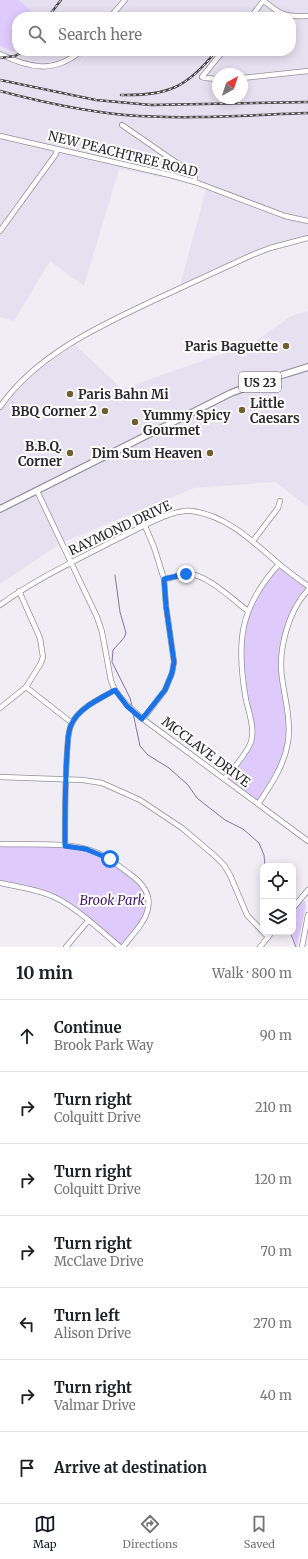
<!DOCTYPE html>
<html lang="en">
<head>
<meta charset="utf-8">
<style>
	:root { --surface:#fff; --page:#f6f6f6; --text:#202124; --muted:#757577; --line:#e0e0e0; --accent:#111827 }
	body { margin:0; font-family:Merriweather,serif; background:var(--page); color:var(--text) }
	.controls { position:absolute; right:12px; bottom:12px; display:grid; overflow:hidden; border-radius:8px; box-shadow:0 2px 10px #0003 }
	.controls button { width:36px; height:36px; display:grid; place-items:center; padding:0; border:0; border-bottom:1px solid var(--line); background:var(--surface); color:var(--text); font:20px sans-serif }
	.compass { position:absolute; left:212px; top:68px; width:36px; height:36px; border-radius:50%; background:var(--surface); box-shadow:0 2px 10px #0003; rotate:39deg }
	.stop { position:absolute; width:12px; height:12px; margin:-9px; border:3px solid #1a73e8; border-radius:50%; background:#fff }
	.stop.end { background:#1a73e8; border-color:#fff; box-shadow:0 1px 4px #0008 }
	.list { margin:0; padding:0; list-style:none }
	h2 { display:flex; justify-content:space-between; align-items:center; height:52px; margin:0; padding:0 16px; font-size:17px }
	h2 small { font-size:13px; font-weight:400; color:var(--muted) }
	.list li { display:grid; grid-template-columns:26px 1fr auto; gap:12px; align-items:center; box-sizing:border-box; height:72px; padding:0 16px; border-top:1px solid var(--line) }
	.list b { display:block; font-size:15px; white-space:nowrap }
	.list p { margin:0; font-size:13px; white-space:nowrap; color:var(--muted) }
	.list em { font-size:13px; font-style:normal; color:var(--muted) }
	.icon { flex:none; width:22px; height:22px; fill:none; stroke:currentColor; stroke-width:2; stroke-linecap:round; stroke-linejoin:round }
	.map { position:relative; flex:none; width:308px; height:947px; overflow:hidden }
	.search { position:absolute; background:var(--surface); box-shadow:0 2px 10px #0003; left:12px; right:12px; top:12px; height:44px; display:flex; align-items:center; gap:10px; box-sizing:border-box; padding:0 14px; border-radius:16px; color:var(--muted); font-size:15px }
	.sheet { height:556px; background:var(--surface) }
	nav { display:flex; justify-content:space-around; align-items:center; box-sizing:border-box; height:56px; border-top:1px solid var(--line); background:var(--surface); font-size:11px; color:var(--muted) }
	nav a { display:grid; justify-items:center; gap:2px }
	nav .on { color:var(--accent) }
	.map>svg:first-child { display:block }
</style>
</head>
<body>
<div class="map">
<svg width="308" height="947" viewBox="0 0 308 947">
	<rect width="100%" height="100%" fill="#f0edf5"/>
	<g fill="#e6e1f0" fill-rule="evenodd">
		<path d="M19,0h289v239l-43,12 -86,38 28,-103 -88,-17 -35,117 -34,-25 -36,60 -14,-4v-271l14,6 3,-4v3h72l-16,21 18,-21h200v-34h-253zM218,74h24v24h-24z"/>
		<polygon points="308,311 308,507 275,482 194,488 61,543 0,584 0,408 13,391 71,341 122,389 253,343 291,316"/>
	</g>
	<g fill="#decbfc">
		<polygon points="0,0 19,0 38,17 17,17 17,48 14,52 0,46"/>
		<polygon points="279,564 308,587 291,616 282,644 281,676 289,732 285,755 258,805 225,780 248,749 252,735 241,641 249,608"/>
		<polygon points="0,844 45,846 88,849 110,859 143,885 148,903 142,921 123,947 72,906 43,890 19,887 0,882"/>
		<polygon points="302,901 305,901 306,906 297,947 291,932 293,932 293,911"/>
	</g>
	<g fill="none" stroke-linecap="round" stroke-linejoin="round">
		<g stroke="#8873a7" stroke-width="1">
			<polyline points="115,575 120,612 126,633 124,638 113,650 112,662 130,698 132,706"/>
			<polyline points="133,713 140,746 148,755 169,768 188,785 197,798 225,820 243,829 259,843 264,855 265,866"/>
			<polyline points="290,932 296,947"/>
		</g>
		<g stroke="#949198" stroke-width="6">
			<g id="minor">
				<path d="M264,1c17,14 21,16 44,15"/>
				<polyline points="110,17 125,0"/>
				<polyline points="251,17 264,0"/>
				<path d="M0,54c29,14 54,20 81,-3"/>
				<polyline points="242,78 308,71"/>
				<polyline points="218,79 205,78 202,77 223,51"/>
				<polyline points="122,125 193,174 195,176 195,182"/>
				<polyline points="0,136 170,175 195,182 285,216 308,221"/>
				<polyline points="0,231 56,154 57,149"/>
				<path d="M0,407c37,-54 104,-83 161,-110 31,-14 61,-28 91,-42l18,-7 38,-10"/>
				<polyline points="37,491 97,617 102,632 111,681 115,690 127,705 143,719 308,841"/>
				<polyline points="253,541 278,508 280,501"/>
				<path d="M164,579c8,-1 17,-5 24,-5 19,0 45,26 60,37"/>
				<path d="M0,605c34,-25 73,-43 111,-63 20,-9 60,-34 81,-31 36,5 61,31 87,53 10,8 19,15 29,22"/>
				<polyline points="26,687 72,723"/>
				<polyline points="0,708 26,687 41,663 43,657 40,638 19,591"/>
				<polyline points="143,719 165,690 172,673 174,662 166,606 164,579 154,547 145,526"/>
				<polyline points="0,777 83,780 102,783 140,800 182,828 215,856 224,865 230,875 247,915 268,937"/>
				<path d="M224,779c9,-10 22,-24 27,-37 4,-12 -2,-30 -5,-42 -10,-57 -7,-92 33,-136"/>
				<path d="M258,804c13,-19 26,-38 30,-62 3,-22 -3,-43 -6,-64 -4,-28 6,-67 26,-88"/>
				<path d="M0,844c30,1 70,-3 98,9 12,5 22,14 33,22 11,8 20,19 17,33 -2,14 -17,28 -25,39"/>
				<path d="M65,845c0,-30 0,-61 2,-92 1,-9 0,-21 5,-30 8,-16 28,-24 43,-33"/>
				<path d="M0,883c18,4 37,6 54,14 22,10 47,34 66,50"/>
				<polyline points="293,908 308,890"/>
				<polyline points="66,947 88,921"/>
				<polyline points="260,947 272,932"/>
				<polyline points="302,947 308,915"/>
			</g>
		</g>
		<g stroke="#949198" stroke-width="8">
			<polyline id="major" points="0,509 231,393 263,381 308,367"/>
		</g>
		<use href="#minor" stroke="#fff" stroke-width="4.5"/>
		<use href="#major" stroke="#fff" stroke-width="5.5"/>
		<g stroke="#49484b" stroke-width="2.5">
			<g id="rail">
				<polyline points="48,17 61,0"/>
				<polyline points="0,58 15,56 24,51"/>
				<polyline points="0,80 96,100 151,105 308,102"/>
				<path d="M0,91c41,11 83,20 125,24 61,5 123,0 183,-2"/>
				<path d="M121,95c46,1 66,-7 95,-44"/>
			</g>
		</g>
		<use href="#rail" stroke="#fff" stroke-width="1" stroke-dasharray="3" stroke-linecap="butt"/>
	</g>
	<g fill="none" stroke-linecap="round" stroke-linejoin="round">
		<path stroke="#1a73e8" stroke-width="5" d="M110,859l-24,-10 -21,-3c0,-31 0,-62 2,-93 1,-9 0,-21 5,-30 8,-16 28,-24 43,-33l12,16 15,13 23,-29 7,-17 2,-11 -8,-56 -2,-27 22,-5"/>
	</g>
	<g fill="#70602d" stroke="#fff" stroke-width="1.5">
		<circle cx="286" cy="346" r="4"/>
		<circle cx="70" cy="394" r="4"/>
		<circle cx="242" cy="410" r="4"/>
		<circle cx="105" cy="411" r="4"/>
		<circle cx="135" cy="422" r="4"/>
		<circle cx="70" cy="453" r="4"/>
		<circle cx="210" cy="453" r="4"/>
	</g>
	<g text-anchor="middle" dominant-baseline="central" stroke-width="4" stroke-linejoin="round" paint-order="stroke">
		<rect fill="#fff" stroke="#6a696b" stroke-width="1" x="239" y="372" width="42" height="20" rx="3"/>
		<g font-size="12" font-weight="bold" fill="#2a292c">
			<text x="260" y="382">US 23</text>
		</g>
		<g font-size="13" fill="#2a292c" stroke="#fff">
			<text transform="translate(123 154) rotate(14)">NEW PEACHTREE ROAD</text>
			<text transform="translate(120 528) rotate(-25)">RAYMOND DRIVE</text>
			<text transform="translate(206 752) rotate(37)">MCCLAVE DRIVE</text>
		</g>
		<g font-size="13" font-weight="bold" fill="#2a292c" stroke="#fff" text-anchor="end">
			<text x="278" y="346">Paris Baguette</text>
			<text x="78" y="394" text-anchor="start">Paris Bahn Mi</text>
			<text x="250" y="403" text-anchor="start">Little<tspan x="250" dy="15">Caesars</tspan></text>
			<text x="97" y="411">BBQ Corner 2</text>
			<text x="143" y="415" text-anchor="start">Yummy Spicy<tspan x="143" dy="15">Gourmet</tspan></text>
			<text x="62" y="446">B.B.Q.<tspan x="62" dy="15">Corner</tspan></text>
			<text x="202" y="453">Dim Sum Heaven</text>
		</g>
		<g font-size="13" font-style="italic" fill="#441a6e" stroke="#fff">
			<text x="112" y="900">Brook Park</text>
		</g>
	</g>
</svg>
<div class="controls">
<button><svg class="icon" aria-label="locate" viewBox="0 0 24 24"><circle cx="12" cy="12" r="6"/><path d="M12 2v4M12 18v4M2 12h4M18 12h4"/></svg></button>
<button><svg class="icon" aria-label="layers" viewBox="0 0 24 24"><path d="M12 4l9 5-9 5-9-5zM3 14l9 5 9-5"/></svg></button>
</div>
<svg class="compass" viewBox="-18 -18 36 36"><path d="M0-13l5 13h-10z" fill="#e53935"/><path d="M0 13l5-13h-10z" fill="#757577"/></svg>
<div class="stop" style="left:110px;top:859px"></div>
<div class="stop end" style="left:186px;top:574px"></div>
<div class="search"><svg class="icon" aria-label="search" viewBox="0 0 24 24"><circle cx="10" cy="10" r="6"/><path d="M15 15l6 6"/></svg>Search here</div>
</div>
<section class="sheet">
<h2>10 min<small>Walk · 800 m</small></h2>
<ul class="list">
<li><svg class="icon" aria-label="ahead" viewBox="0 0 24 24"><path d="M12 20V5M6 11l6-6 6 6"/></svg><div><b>Continue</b><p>Brook Park Way</p></div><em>90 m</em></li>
<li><svg class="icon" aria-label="right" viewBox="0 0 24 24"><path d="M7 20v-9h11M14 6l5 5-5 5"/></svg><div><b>Turn right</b><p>Colquitt Drive</p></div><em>210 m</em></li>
<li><svg class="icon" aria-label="right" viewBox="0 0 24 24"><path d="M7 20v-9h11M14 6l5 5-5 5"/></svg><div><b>Turn right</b><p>Colquitt Drive</p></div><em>120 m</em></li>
<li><svg class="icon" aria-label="right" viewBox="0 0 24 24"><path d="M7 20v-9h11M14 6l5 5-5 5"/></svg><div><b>Turn right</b><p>McClave Drive</p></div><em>70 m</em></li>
<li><svg class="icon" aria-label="left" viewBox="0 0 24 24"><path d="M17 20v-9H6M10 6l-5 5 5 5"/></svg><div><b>Turn left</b><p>Alison Drive</p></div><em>270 m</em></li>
<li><svg class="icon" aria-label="right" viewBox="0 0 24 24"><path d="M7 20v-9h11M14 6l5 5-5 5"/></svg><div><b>Turn right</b><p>Valmar Drive</p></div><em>40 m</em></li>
<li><svg class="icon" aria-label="arrive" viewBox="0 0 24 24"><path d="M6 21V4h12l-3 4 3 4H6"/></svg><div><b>Arrive at destination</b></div></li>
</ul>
</section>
<nav>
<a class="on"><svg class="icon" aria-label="map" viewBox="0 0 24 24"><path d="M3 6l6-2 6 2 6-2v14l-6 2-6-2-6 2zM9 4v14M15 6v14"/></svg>Map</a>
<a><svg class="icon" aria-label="directions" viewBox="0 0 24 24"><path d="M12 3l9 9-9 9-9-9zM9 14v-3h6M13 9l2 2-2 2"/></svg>Directions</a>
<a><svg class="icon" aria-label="saved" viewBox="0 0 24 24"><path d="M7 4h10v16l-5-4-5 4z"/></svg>Saved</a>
</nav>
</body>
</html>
